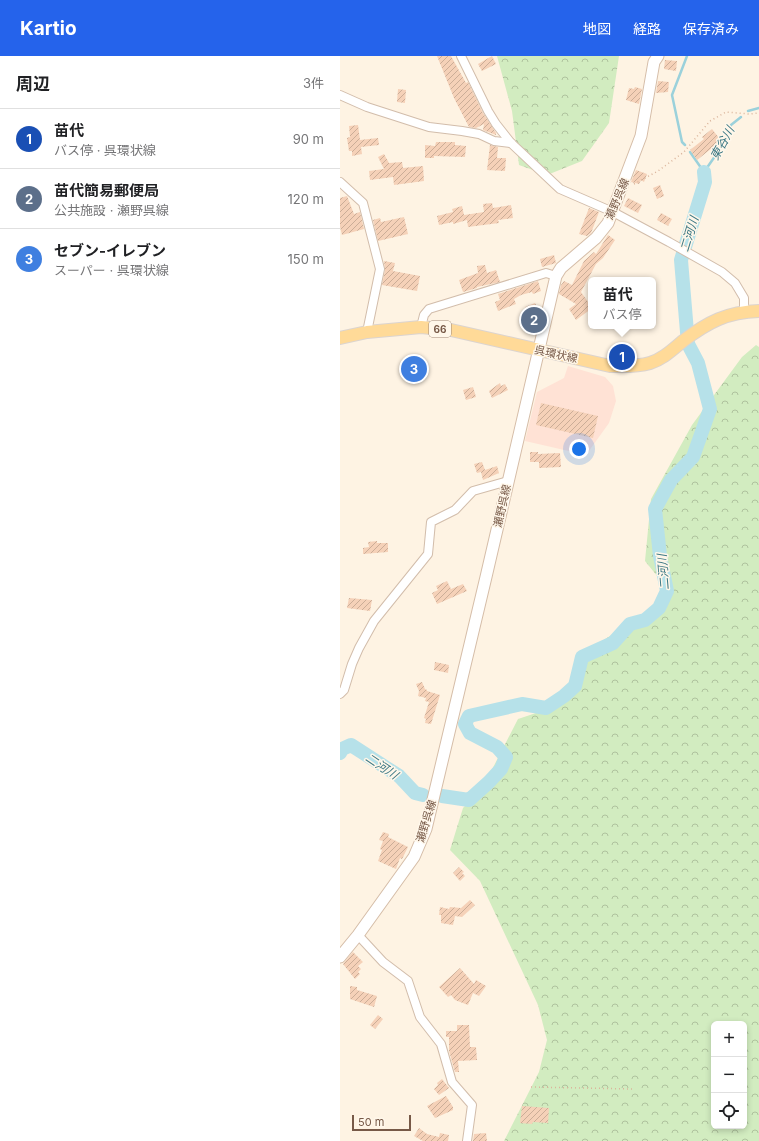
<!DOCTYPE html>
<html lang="ja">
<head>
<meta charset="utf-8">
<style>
	:root { --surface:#fff; --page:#f6f6f6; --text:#202124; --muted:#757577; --line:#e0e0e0; --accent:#2563eb }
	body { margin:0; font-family:Inter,"Noto Sans JP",sans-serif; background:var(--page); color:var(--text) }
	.controls { position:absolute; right:12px; bottom:12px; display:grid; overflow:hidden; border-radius:6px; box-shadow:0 2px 6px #0003 }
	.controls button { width:36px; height:36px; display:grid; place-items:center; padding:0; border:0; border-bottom:1px solid var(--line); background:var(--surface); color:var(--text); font:20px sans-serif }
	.scale { position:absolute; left:12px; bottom:10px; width:59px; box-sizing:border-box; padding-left:4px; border:2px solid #775947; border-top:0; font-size:11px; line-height:14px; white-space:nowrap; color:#775947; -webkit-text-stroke:3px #fff7ea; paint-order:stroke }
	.you { position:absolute; left:239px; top:393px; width:14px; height:14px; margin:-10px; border:3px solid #fff; border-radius:50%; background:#1a73e8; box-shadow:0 0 0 6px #1a73e833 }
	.badge { display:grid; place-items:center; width:26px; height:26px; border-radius:50%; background:var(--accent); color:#fff; font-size:13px; font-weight:700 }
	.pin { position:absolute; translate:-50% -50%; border:2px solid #fff; box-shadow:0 1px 4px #0006 }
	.popup { position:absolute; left:248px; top:221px; width:68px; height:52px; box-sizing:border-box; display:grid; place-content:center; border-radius:6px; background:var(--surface); filter:drop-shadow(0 1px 3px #0005); font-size:13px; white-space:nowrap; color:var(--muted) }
	.popup b { font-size:15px; color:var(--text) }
	.popup::after { content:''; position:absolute; left:50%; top:100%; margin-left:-8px; border:8px solid transparent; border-top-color:var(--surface) }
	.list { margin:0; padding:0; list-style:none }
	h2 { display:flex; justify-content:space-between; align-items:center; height:52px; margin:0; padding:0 16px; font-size:17px }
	h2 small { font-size:13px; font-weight:400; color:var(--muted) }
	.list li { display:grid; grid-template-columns:26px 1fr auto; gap:12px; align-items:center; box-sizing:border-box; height:60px; padding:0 16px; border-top:1px solid var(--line) }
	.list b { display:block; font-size:15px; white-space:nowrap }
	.list p { margin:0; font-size:13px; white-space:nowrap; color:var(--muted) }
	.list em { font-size:13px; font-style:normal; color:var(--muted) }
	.icon { flex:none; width:22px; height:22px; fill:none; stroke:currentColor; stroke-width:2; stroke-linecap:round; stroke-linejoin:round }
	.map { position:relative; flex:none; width:419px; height:1085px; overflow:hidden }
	header { display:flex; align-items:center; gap:24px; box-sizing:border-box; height:56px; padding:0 20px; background:var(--accent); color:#fff }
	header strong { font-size:19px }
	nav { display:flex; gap:22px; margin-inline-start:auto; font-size:14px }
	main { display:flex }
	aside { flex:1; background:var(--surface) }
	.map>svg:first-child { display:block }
</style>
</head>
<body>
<header>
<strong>Kartio</strong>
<nav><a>地図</a><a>経路</a><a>保存済み</a></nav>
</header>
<main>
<aside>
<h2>周辺<small>3件</small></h2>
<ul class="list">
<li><span class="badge" style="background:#1a4fb4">1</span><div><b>苗代</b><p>バス停 · 呉環状線</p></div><em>90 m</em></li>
<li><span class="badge" style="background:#5c6f8a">2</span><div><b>苗代簡易郵便局</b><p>公共施設 · 瀬野呉線</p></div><em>120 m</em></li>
<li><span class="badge" style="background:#3f7fe0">3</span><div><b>セブン-イレブン</b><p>スーパー · 呉環状線</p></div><em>150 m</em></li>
</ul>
</aside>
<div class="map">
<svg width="419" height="1085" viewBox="0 0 419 1085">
	<defs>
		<pattern id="forest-crowns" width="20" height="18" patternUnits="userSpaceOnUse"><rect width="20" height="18" fill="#d2ecc0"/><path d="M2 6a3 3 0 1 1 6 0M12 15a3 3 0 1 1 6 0" fill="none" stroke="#afc29e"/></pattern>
		<pattern id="building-hatch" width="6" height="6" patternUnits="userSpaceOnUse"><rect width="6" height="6" fill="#f5d1b8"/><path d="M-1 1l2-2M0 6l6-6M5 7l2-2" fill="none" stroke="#cbad97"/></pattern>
	</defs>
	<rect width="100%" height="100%" fill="#fef3e3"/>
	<polygon fill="#ffe2d5" points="228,310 265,321 273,330 276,345 269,367 246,399 185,385 197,336 224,322"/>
	<g fill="url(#forest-crowns)" fill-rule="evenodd">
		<polygon points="157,0 279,0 269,67 242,105 207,119 179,109 172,55"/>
		<path d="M416,289l3,2v794h-255l35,-69 8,-32 -9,-35 -58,-124 -30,-31 13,-42 19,-19 36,-70 42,-14 20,-50 52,-33 19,-7 15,-28 -21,-26 6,-62 41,-74 50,-68zM374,968h30v102h-30z"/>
	</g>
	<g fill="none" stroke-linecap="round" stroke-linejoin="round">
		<g stroke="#9bd1db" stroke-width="2.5">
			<polyline points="408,55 419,52"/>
			<polyline points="345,89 342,86 332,39 347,0"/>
			<polyline points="350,96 364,116 387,83 391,69 401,61"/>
		</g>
		<g stroke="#b6e1e9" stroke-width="14">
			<polyline points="0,697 2,693 11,689 59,720 75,737 83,739"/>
			<polyline points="102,740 129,744 149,726 161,713 166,701 157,691 130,677 125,668 129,660 182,648 206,652 224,640 235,630 242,601 273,587 290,568 305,564 319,552 327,535 320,500 315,453 331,424 353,401 370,353 358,307 348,288 341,204 365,126 364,116"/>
		</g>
	</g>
	<g fill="url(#building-hatch)">
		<polygon points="97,0 111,0 126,27 128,26 143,57 156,77 156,79 143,74 144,68 136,72 129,71 114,42"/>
		<polygon points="152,0 156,8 142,15 138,8"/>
		<polygon points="325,4 337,5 336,15 324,13"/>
		<polygon points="318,25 329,26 328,36 316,37"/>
		<polygon points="295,31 302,33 299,48 286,44 289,32 294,33"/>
		<polygon points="58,33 66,34 65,47 57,46"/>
		<polygon points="18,69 20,84 38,82 39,89 21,91 22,98 12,100 12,95 9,95 7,82 10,81 9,70"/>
		<polygon points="372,73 383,87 374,94 372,92 357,104 350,94 364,83 362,81"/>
		<polygon points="96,86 115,86 115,89 126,90 125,101 94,100 94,102 85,102 85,89 95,90"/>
		<polygon points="150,89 158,91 157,102 166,102 165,115 147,114"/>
		<polygon points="44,98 49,107 62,106 63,112 83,110 84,125 54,129 53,121 30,124 29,115 44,113 38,101"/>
		<polygon points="296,114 307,118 304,126 301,124 299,128 291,126"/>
		<polygon points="320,129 324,140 317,143 313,132"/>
		<polygon points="7,140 14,158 20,156 24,173 2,179 0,171 0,142"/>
		<polygon points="288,142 302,149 298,157 284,150"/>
		<polygon points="152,147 153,152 171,149 173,162 158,164 159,167 128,171 127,164 113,168 113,166 99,169 97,160 113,156 112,153 122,150 124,159 144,156 143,148"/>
		<polygon points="249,152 259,156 251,177 247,180 239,178"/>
		<polygon points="321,157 332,163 328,170 317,164"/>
		<polygon points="64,161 68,178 38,185 33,164 40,162 41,166"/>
		<polygon points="268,179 275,184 263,202 256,208 241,236 251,250 251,253 236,264 229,253 236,248 219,238 221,229 224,225 232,229 244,205 254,196 256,198"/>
		<polygon points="214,199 216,207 202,211 200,203"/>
		<polygon points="44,205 55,207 53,215 80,220 77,235 42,229 45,214"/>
		<polygon points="145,209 147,217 156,214 160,226 137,231 137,232 123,236 119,224 138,217 137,210"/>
		<polygon points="198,225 201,235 193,238 192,236 181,239 174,243 176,248 158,255 155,246 160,244 158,238"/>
		<polygon points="195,247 198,253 195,254 199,259 197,263 199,264 194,268 191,265 185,251"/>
		<polygon points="65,306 87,311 85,322 62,317"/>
		<polygon points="160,327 161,330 165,328 168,334 152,342 149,335"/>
		<polygon points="133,331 136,341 126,344 123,334"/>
		<polygon points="201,347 258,360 253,382 196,369"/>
		<polygon points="190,396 198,396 198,398 220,397 221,411 199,412 199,406 190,406"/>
		<polygon points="142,406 145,414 157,410 159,417 143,424 141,416 137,417 134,408"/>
		<polygon points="37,485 37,487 48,487 48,496 23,498 23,492 29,491 28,486"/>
		<polygon points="107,525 111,533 123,528 127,535 97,548 92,537 98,534 96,530"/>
		<polygon points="9,542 32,544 30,555 7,552"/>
		<polygon points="95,606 109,609 108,617 94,614"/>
		<polygon points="82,626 85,633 87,634 87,635 100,639 91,668 85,667 86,663 84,662 89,646 85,645 86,642 78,640 79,635 76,628"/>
		<polygon points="43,776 49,778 48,781 68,791 62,803 60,802 56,813 38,805 42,794 40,793 43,785 39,784"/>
		<polygon points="119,811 124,816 122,817 125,820 120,825 113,817"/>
		<polygon points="130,844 135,849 122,861 115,860 113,869 101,867 101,859 99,859 100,851 109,853 110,851 121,852"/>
		<polygon points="13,896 23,906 18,910 21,913 18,916 20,918 15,923 3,908"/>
		<polygon points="120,912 134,928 136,924 146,930 139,940 133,937 128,949 115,944 111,939 108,941 99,931"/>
		<polygon points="10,930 17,931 17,934 37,940 34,951 10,943"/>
		<polygon points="38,959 43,963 35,973 30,969"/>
		<polygon points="117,969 129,969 130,991 136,991 137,1004 118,1005 119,1016 115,1016 109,995 109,981 106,981 106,975 117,975"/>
		<polygon points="102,1023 109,1032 99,1039 94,1033 98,1029 97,1027"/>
		<polygon points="106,1040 113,1051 113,1054 95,1062 87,1050"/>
		<polygon points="182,1050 209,1052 208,1067 193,1066 192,1068 180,1067"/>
		<polygon points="79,1072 87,1078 99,1081 100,1077 109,1079 108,1085 83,1085 74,1080"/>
		<polygon points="146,1077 147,1085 133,1085 134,1078"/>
	</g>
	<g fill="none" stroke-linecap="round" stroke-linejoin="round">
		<g stroke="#d2bdab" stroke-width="10">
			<g id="minor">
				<polyline points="121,0 148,55 156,68 171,87 220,133 273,156 329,186 382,216 395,227 404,242 404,256"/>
				<polyline points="0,39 27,51 89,71 122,75 139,78 154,85 171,87"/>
				<polyline points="0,126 23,147 40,213 27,276"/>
				<polyline points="81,271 84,259 89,253 206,217 216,220"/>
				<polyline points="0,638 4,634 12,608 19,592 34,565 88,498 91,466 115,454 133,435 168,425"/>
				<polyline points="18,879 43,906 68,925 80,961 101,988 112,1026 132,1049 127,1085"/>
			</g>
		</g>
		<g stroke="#d5bda8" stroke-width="13">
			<polyline id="secondary" points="0,901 18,879 74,801 86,773 146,521 216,220 221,212 256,182 268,167 301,80 314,6 318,0"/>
		</g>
		<g stroke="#dcd4cf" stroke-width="14">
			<path id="primary" d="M0,282l27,-6 33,-3 21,-2 30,3 159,36c14,0 27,1 40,-3 13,-4 22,-13 33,-22 25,-19 44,-29 76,-30"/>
		</g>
		<g stroke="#dab49b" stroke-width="1.5" stroke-dasharray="1 3" stroke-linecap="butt">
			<polyline points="294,128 318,115 344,96 370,65 386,56 409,58 419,57"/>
			<polyline points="191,1031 292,1033"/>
		</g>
		<use href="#minor" stroke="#fff" stroke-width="8"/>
		<use href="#secondary" stroke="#fff" stroke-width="11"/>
		<use href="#primary" stroke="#ffda98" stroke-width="12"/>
	</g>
	<g text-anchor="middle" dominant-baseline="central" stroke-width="3" stroke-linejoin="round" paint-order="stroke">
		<rect fill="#fff7ea" stroke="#a08878" stroke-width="1" x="89" y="265" width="22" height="16" rx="3"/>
		<g font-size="10" font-weight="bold" fill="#775947">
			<text x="100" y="273">66</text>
		</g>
		<g font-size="11" fill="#775947" stroke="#fff7ea">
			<text transform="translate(277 143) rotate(-67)">瀬野呉線</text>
			<text transform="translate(216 298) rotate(12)">呉環状線</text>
			<text transform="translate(162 450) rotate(-77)">瀬野呉線</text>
			<text transform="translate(86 765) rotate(-73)">瀬野呉線</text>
		</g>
		<g font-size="12" font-style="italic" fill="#3c7885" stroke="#fff7ea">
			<text transform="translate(382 87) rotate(-61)">東谷川</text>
			<text transform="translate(349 178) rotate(-73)">二河川</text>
			<text transform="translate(323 516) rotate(-95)">二河川</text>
			<text transform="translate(42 710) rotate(34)">二河川</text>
		</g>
	</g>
</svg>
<div class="controls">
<button>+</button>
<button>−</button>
<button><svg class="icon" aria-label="locate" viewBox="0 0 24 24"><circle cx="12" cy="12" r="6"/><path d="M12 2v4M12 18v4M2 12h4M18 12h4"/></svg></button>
</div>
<div class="scale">50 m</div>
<div class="you"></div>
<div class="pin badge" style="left:282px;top:301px;background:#1a4fb4">1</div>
<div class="popup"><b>苗代</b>バス停</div>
<div class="pin badge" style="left:194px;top:264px;background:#5c6f8a">2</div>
<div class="pin badge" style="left:74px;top:313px;background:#3f7fe0">3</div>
</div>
</main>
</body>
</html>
